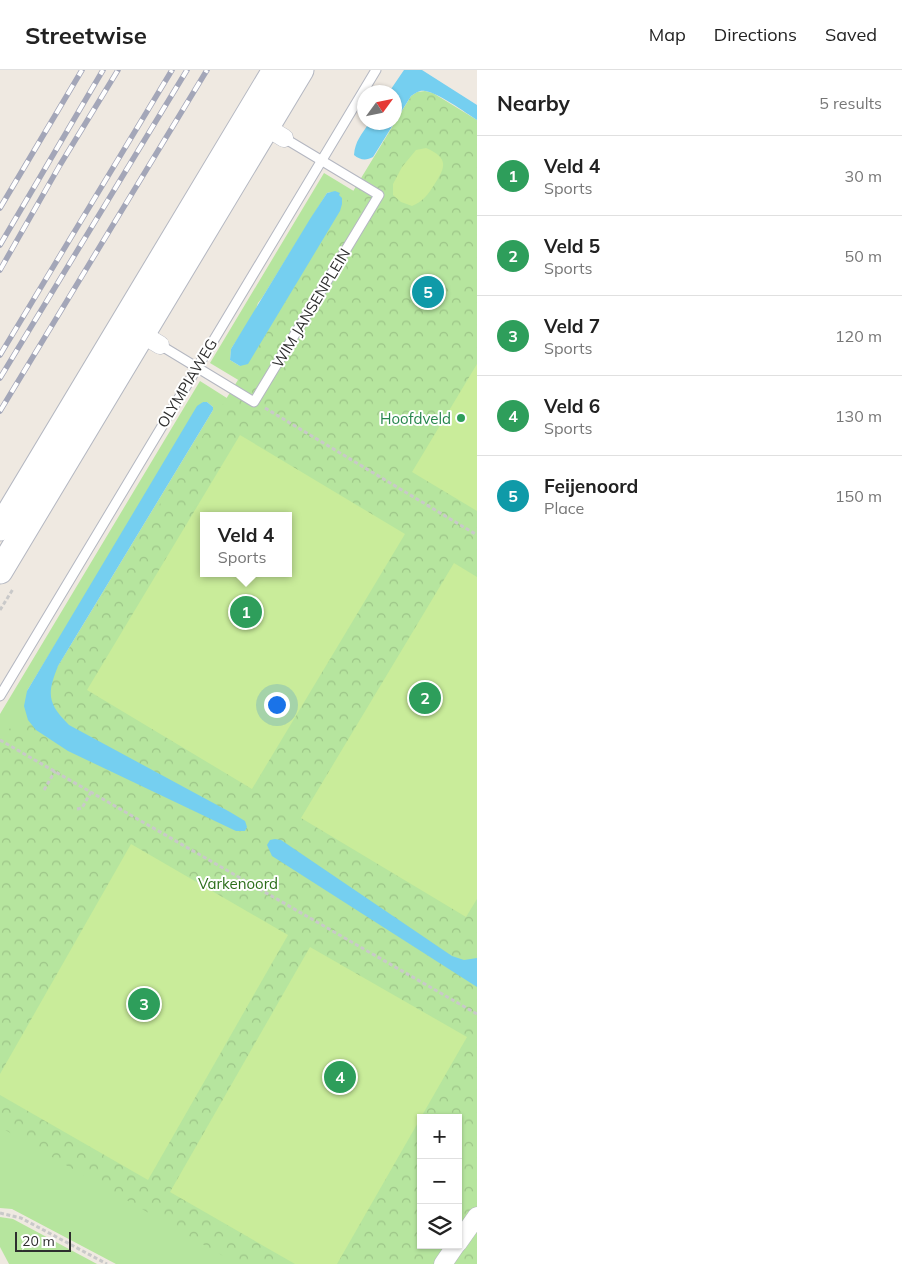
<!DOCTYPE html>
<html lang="en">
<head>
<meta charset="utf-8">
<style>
	:root { --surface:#fff; --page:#f2f2f2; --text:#222; --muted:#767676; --line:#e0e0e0; --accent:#0b8043 }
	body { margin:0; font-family:Mulish,sans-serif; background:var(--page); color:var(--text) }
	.controls { position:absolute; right:15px; bottom:15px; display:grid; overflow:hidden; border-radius:0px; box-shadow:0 1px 4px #0004 }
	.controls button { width:45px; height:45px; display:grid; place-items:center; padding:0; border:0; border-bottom:1px solid var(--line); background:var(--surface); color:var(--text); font:25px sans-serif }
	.compass { position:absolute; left:357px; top:15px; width:45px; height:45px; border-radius:50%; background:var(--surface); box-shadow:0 1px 4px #0004; rotate:57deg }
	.scale { position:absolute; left:15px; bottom:12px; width:56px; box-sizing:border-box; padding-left:5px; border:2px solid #2e2e2e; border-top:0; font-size:14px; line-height:18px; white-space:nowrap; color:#2e2e2e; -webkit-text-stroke:4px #fff; paint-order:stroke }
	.you { position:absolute; left:276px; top:634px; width:18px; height:18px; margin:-12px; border:4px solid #fff; border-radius:50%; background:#1a73e8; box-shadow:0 0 0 8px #1a73e833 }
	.badge { display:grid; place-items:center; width:32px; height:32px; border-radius:50%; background:var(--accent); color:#fff; font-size:16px; font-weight:700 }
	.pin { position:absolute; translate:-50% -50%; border:2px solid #fff; box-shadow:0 1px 5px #0006 }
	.popup { position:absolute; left:200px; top:442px; width:92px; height:65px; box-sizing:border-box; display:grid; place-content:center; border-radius:0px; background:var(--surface); filter:drop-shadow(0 1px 4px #0005); font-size:16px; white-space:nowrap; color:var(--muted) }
	.popup b { font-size:19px; color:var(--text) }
	.popup::after { content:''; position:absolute; left:50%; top:100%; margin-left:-10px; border:10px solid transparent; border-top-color:var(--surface) }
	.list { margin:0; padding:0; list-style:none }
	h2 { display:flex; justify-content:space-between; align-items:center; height:65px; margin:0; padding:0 20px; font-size:21px }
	h2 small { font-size:16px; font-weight:400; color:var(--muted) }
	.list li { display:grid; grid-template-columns:32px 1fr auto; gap:15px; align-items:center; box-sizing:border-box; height:80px; padding:0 20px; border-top:1px solid var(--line) }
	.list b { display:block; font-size:19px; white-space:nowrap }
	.list p { margin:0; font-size:16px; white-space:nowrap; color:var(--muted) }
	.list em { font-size:16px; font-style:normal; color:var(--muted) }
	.icon { flex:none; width:28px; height:28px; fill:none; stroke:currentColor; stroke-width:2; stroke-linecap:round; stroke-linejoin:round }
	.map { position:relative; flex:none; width:477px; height:1194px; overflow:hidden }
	header { display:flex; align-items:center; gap:30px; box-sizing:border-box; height:70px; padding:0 25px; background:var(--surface); border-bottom:1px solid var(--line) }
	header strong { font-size:24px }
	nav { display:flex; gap:28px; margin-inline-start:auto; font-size:18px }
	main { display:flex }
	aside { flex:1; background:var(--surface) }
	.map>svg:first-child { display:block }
</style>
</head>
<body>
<header>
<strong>Streetwise</strong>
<nav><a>Map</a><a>Directions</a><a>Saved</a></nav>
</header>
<main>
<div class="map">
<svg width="477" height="1194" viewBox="0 0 477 1194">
	<defs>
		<pattern id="forest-crowns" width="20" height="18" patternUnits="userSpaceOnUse" patternTransform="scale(1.25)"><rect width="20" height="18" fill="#b6e59e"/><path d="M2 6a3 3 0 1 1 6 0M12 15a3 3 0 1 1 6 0" fill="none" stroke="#9dc588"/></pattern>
	</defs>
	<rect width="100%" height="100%" fill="#efe9e1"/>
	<g fill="#b6e59e" fill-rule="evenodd">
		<path d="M324,103l33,20 -112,191 -35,-21zM331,122l3,1 -94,173 -10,-6 1,-11 24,-37 3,-9 4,-5 65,-105z"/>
		<path d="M200,311l30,19 -145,247 179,169 -264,-82v-20zM203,332h4l6,5v3l-155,256 -31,25z"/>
		<polygon points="0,1056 250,1194 116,1194 12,1139 0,1138"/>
		<polygon points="0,1147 13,1149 97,1194 9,1194 0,1177"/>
	</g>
	<path fill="url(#forest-crowns)" fill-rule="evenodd" d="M425,21l8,2 44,27v1144h-240l-237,-137v-394l29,-13 29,-54 190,-302 163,-268 6,-4zM204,446h84v57h-84zM421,1048h37v127h-37z"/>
	<g fill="#c9ec9a" fill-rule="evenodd">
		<path d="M426,78c23,10 20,19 8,37 -6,10 -12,17 -22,21l-11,-4 -8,-7v-11l9,-17 14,-17z"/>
		<polygon points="477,294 477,441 412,402"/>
		<path d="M240,365l165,99 -153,255 -165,-99zM204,446h84v57h-84z"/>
		<polygon points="454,493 477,507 477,829 466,847 301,748"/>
		<polygon points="131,774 288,865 148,1110 0,1025 0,1004"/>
		<polygon points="310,877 467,967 337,1194 295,1194 170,1122"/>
	</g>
	<g fill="#75cff0">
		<path d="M404,0h18l55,35v15c-11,-7 -40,-28 -52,-29 -6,-1 -9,2 -14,5l-38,61c-7,4 -13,3 -19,-2 1,-14 8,-21 15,-32l25,-1v-30h-5z"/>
		<polygon points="335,121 340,123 339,125 342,128 342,134 340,141 248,294 240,296 230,290 231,279 310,149 327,123"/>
		<path d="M203,332h4l6,5v3l-155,256c-11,28 -11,37 11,59l161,87 15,9 2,6 -2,4h-9l-168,-80 -32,-21 -8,-10 -4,-14 3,-15 170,-285z"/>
		<polygon points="275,769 281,770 452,886 464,890 477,888 477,917 272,786 267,775 270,770"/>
	</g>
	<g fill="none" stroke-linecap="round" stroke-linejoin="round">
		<g stroke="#b4b7c1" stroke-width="11">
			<g id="lane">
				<polyline points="160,275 254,332 379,125 284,68"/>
				<polyline points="0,626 376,0"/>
			</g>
		</g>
		<g stroke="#b4b7c1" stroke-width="19">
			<g id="street">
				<polyline points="258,52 284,68"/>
				<polyline points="132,258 160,275"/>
				<polyline points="458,1173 477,1146"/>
				<polyline points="443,1194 456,1175"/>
			</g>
		</g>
		<g stroke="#b4b7c1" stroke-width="27">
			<g id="secondary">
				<polyline points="0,458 275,0"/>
				<polyline points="0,501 301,0"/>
			</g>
		</g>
		<g stroke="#c9c9c9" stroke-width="3" stroke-dasharray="4 2.5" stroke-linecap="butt">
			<polyline points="265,338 477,465"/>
			<polyline points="0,540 13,519"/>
			<polyline points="0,670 477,944"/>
			<polyline points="44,720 55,701"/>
			<polyline points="77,739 82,738 91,722"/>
			<polyline points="0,1143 21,1148 107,1194"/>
		</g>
		<use href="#lane" stroke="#fff" stroke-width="9"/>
		<use href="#street" stroke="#fff" stroke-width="18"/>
		<use href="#secondary" stroke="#fff" stroke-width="25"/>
		<g stroke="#a3a6b8" stroke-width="5.5">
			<g id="rail">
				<polyline points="0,138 82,0"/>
				<polyline points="0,175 103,0"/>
				<polyline points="0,200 60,95 118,0"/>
				<polyline points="0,285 172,0"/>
				<polyline points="0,308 187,0"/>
				<polyline points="0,341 207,0"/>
			</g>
		</g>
		<use href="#rail" stroke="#fff" stroke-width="4" stroke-dasharray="11" stroke-linecap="butt"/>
	</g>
	<circle fill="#2e9e5b" stroke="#fff" stroke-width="2" cx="461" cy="348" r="5"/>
	<g text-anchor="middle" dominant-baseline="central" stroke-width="4" stroke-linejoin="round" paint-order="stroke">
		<g font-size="15" fill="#2e2e2e" stroke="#fff">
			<text transform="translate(311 238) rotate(-59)">WIM JANSENPLEIN</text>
			<text transform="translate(187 313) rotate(-59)">OLYMPIAWEG</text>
		</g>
		<g font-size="15" fill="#27864d" stroke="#fff" text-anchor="end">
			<text x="451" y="348">Hoofdveld</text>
		</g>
		<g font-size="15" fill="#2c6e1b" stroke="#fff">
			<text x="238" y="813">Varkenoord</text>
		</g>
	</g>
</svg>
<div class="controls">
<button>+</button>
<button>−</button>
<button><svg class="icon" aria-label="layers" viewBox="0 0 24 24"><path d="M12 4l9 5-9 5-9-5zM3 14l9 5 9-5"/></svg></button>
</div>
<svg class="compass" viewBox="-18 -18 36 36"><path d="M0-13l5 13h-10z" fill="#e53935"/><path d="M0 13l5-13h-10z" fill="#767676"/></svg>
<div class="scale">20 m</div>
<div class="you"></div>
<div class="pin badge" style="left:246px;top:542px;background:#2e9e5b">1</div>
<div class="popup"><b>Veld 4</b>Sports</div>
<div class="pin badge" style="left:425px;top:628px;background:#2e9e5b">2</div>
<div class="pin badge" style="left:144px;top:934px;background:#2e9e5b">3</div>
<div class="pin badge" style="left:340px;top:1007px;background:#2e9e5b">4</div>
<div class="pin badge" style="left:428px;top:222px;background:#0f9aa8">5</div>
</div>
<aside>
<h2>Nearby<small>5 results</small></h2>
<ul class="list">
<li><span class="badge" style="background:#2e9e5b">1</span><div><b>Veld 4</b><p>Sports</p></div><em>30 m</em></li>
<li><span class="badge" style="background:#2e9e5b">2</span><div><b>Veld 5</b><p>Sports</p></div><em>50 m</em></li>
<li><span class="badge" style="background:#2e9e5b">3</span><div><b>Veld 7</b><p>Sports</p></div><em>120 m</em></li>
<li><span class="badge" style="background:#2e9e5b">4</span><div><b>Veld 6</b><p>Sports</p></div><em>130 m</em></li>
<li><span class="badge" style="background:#0f9aa8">5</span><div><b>Feijenoord</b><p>Place</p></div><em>150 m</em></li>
</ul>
</aside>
</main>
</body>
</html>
